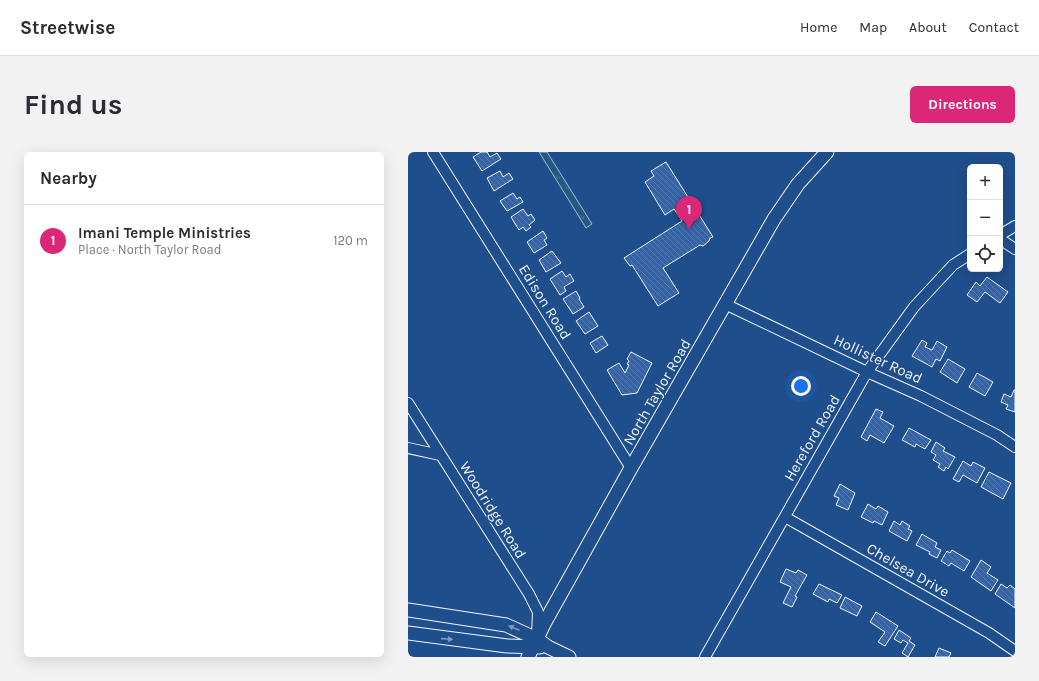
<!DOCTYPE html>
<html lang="en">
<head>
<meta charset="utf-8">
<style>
	:root { --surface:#fff; --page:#f2f2f3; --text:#2b2b33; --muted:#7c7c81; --line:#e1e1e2; --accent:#db2777 }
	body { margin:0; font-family:Karla,sans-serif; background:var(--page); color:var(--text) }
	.controls { position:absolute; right:12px; top:12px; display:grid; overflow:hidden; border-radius:6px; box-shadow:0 4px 16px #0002 }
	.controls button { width:36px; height:36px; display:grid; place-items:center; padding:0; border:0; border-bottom:1px solid var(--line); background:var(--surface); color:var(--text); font:20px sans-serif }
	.you { position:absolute; left:393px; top:234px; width:14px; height:14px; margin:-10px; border:3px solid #fff; border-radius:50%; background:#1a73e8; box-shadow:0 0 0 6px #1a73e833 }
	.badge { display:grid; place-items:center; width:26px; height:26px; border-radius:50%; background:var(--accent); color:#fff; font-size:13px; font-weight:700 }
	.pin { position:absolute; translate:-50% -33px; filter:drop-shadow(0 1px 2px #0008) }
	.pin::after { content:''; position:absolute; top:21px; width:14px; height:12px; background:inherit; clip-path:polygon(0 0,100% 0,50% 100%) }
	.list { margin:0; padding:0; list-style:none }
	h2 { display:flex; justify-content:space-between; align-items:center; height:52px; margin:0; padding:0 16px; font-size:17px }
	h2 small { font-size:13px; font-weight:400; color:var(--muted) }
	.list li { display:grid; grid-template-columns:26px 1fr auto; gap:12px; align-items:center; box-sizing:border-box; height:72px; padding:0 16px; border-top:1px solid var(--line) }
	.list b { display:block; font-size:15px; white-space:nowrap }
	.list p { margin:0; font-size:13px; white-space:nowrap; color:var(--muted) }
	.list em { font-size:13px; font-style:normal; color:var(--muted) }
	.icon { flex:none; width:22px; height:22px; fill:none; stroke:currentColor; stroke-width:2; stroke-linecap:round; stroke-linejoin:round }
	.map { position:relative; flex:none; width:607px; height:505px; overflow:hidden; border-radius:6px }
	header { display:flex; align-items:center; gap:24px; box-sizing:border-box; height:56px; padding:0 20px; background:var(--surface); border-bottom:1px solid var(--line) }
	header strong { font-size:19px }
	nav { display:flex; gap:22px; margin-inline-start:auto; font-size:14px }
	.intro { display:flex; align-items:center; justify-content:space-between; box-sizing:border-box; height:96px; padding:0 24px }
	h1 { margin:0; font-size:28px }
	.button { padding:10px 18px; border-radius:6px; background:var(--accent); color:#fff; font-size:14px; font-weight:700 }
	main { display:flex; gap:24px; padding:0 24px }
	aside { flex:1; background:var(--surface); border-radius:6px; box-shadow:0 4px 16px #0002 }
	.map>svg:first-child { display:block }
</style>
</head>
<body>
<header>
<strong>Streetwise</strong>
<nav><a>Home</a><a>Map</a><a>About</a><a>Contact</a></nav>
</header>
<div class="intro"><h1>Find us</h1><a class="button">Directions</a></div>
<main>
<aside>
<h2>Nearby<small></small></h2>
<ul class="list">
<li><span class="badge">1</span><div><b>Imani Temple Ministries</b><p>Place · North Taylor Road</p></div><em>120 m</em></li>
</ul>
</aside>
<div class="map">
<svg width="607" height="505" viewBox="0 0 607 505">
	<defs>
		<pattern id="grass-tufts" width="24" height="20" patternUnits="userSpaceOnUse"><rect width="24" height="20" fill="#245a82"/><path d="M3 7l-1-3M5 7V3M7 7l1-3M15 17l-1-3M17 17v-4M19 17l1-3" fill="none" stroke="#447295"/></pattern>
		<pattern id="building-back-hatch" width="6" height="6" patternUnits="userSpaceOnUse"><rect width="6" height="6" fill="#3563a3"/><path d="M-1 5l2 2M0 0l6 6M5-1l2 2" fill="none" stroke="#537ab1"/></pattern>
	</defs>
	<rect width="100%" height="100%" fill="#1f4e8c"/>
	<polygon fill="url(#grass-tufts)" stroke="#a8bbd7" points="131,0 139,0 184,72 178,76"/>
	<g fill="url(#building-back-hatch)" stroke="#f2f6ff">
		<polygon points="73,0 79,0 82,5 89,1 93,7 74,19 65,5"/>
		<polygon points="258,10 305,85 302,86 301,89 295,94 292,93 255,116 271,141 250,154 224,113 222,114 216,106 274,69 266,57 257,63 237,30 246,24 243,19"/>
		<polygon points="92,19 95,25 101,21 105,27 86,39 79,26"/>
		<polygon points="105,41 109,47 112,45 115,50 99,59 92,49"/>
		<polygon points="115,57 120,64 123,62 127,68 121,73 123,75 118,79 115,75 111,78 103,65"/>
		<polygon points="135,79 139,86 136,88 139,93 126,101 119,90"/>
		<polygon points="144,99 153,111 138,120 131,108"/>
		<polygon points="154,119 158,125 162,122 166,129 156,135 158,139 152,143 142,127"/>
		<polygon points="579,125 600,140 592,151 577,140 569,150 559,143 568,130 572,134"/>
		<polygon points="168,139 172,146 171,147 176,155 165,162 155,147"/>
		<polygon points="181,160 190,174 177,182 168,169"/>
		<polygon points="194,184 200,193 188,201 182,191"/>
		<polygon points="514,188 519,191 517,195 524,198 529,189 539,195 532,209 528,207 524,215 504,204"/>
		<polygon points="223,200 244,211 229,241 214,243 199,218 211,211 217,221 221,213 219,212 221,209 219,207"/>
		<polygon points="540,207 557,217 549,231 532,220"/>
		<polygon points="569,221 585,230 577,244 561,235"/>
		<polygon points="606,238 607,238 607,260 598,257 600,253 593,250 596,242 603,245"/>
		<polygon points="468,257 475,260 472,266 486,274 476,291 462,283 459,289 453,285"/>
		<polygon points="501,276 523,288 517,297 508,292 507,295 494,288"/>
		<polygon points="528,290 537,296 535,299 547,305 540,317 538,315 536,319 530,315 532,312 525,308 528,303 523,300"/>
		<polygon points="555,309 563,314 565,310 577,316 569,331 555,323 551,330 545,327"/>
		<polygon points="581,320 603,331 595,347 573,335"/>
		<polygon points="432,332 447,341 440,358 428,353 431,346 426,344"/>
		<polygon points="460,352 468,357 470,354 480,360 474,373 466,369 465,371 453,365"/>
		<polygon points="486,369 492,373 494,369 502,374 500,377 504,379 499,389 481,379"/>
		<polygon points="514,382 529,391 527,395 533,398 529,406 521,402 522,400 508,393"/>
		<polygon points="544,398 562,409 556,419 543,411 541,414 533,409 539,399 542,401"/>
		<polygon points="573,408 583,415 579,421 590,428 583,439 563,425"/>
		<polygon points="378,417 388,421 390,418 399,423 387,444 389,445 384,455 375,451 383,435 372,430"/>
		<polygon points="411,432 434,443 429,451 421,447 420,450 405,442"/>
		<polygon points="593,432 599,436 602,433 607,437 607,456 587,442"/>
		<polygon points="437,445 454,454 449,464 432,456"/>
		<polygon points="468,460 490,474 477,494 470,490 477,480 462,470"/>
		<polygon points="491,478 503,486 501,489 507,493 500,505 494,501 500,491 495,488 493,491 486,487"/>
		<polygon points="531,496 543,501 541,505 527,505"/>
	</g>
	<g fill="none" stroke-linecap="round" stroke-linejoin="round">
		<g stroke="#f2f6ff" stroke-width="12">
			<g id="street">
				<polyline points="25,0 223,316"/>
				<polyline points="592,83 607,74"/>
				<polyline points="592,87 607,97"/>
				<polyline points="317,152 459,220 513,244 589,283 607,295"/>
				<polyline points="0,251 121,442 130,460 129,483"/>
				<polyline points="0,296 32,303"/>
				<polyline points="377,365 581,481 607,499"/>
				<polyline points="297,505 459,220 506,155 545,113 562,102"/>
			</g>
		</g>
		<g stroke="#f2f6ff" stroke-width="15">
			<g id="secondary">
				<polyline points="0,458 98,473 129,487 140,495 161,505"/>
				<polyline points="0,481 99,494 132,495"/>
				<polyline points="120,505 137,470 223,316 366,67 390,32 419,0"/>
			</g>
		</g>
		<use href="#street" stroke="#1f4e8c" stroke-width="10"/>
		<use href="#secondary" stroke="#1f4e8c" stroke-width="13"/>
	</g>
	<defs><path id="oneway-solid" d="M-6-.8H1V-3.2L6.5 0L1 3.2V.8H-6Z"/></defs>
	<g fill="#7e9ac0">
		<use href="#oneway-solid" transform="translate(106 476) rotate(-158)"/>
		<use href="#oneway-solid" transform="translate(39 487) rotate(4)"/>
	</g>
	<g text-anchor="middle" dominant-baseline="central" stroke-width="3" stroke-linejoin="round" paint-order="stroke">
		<g font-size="15" fill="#f2f6ff" stroke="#1f4e8c">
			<text transform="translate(137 150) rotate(58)">Edison Road</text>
			<text transform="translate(470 207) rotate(25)">Hollister Road</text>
			<text transform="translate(249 240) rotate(-60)">North Taylor Road</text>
			<text transform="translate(404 286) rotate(-60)">Hereford Road</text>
			<text transform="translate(85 358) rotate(58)">Woodridge Road</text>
			<text transform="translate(500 418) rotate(30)">Chelsea Drive</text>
		</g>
	</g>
</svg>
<div class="controls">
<button>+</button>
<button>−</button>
<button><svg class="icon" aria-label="locate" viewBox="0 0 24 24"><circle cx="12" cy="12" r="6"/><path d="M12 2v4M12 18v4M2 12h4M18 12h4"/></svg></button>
</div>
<div class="you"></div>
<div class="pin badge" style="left:281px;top:77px">1</div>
</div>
</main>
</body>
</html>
